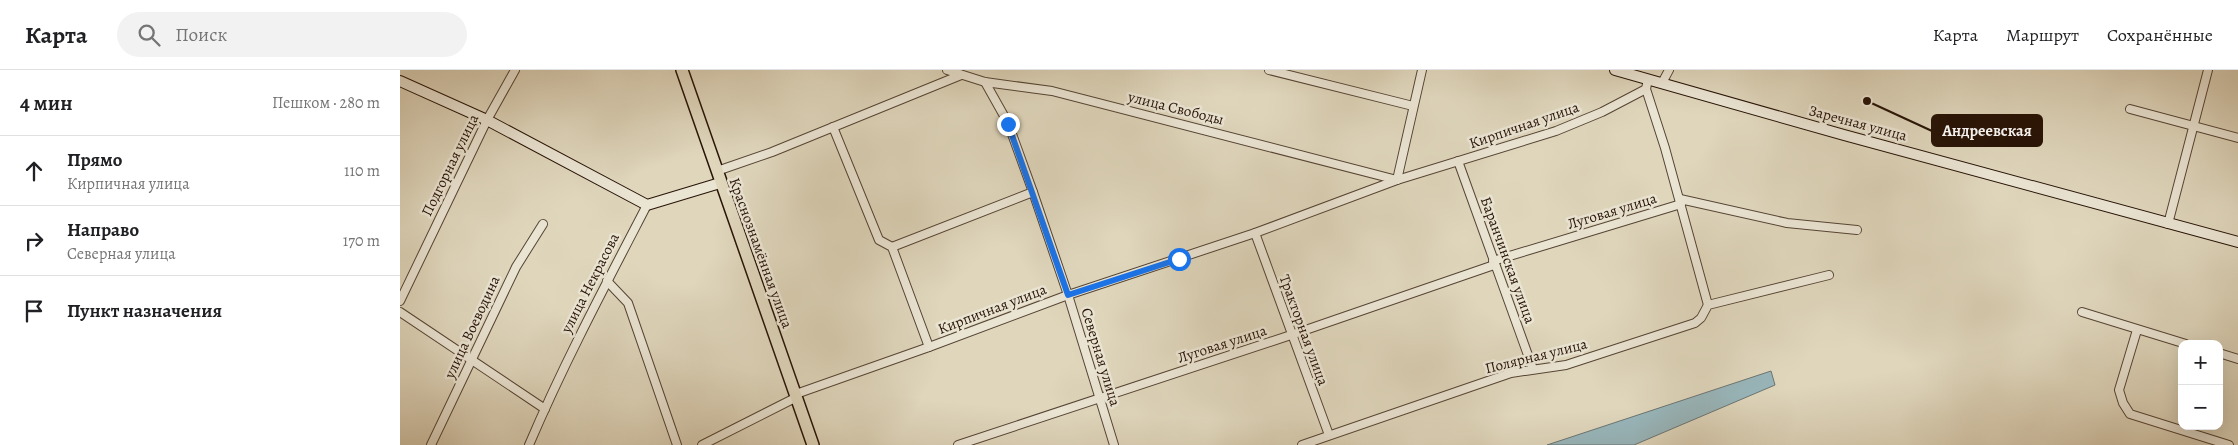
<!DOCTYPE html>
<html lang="ru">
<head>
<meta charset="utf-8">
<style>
	:root { --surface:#fff; --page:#f2f2f2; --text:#202124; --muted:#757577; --line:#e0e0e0 }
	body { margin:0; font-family:Alegreya,serif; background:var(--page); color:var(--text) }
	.controls { position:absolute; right:15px; bottom:15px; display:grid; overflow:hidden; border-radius:10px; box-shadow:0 5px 20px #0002 }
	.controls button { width:45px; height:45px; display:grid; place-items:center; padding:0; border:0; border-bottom:1px solid var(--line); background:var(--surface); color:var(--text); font:25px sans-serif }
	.stop { position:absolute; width:15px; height:15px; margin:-11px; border:4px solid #1a73e8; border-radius:50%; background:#fff }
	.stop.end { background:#1a73e8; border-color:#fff; box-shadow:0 1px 5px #0008 }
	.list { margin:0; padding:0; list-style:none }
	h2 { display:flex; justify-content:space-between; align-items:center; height:65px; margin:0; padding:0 20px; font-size:21px }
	h2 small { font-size:16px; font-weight:400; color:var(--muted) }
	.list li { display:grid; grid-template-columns:32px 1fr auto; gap:15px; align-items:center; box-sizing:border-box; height:70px; padding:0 20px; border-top:1px solid var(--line) }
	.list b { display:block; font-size:19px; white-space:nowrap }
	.list p { margin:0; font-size:16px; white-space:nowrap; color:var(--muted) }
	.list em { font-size:16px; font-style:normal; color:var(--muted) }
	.icon { flex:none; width:28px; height:28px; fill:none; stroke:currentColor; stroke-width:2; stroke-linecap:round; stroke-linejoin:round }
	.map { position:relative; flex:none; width:1838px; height:375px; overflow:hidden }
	header { display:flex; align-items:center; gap:30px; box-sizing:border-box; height:70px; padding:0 25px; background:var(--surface); border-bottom:1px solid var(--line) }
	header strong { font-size:24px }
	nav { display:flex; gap:28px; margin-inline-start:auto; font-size:18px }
	.search { width:350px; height:45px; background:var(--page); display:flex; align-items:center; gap:12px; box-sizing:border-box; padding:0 18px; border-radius:28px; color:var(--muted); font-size:19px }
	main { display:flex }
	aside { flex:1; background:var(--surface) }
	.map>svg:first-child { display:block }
</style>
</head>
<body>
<header>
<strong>Карта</strong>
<div class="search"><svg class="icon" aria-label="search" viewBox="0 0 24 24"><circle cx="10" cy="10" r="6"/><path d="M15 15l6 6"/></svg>Поиск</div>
<nav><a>Карта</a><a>Маршрут</a><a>Сохранённые</a></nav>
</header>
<main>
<aside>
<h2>4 мин<small>Пешком · 280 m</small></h2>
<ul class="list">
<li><svg class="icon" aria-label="ahead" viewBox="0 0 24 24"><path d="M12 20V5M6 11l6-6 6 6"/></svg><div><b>Прямо</b><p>Кирпичная улица</p></div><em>110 m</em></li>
<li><svg class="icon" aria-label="right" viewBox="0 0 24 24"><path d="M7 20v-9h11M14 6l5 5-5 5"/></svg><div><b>Направо</b><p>Северная улица</p></div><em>170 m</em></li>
<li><svg class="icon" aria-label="arrive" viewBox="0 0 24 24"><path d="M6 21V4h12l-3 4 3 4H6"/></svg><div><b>Пункт назначения</b></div></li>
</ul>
</aside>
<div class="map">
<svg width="1838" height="375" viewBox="0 0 1838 375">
	<rect width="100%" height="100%" fill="#dfd6bc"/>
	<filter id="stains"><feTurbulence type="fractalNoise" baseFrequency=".004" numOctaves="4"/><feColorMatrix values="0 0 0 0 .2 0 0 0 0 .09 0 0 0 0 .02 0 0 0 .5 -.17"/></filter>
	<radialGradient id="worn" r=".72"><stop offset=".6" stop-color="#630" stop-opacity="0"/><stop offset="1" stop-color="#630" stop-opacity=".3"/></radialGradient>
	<polygon fill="#98b6bb" stroke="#6b7573" points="1371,301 1375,315 1234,375 1147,375"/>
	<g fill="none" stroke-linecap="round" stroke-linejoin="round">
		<g stroke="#554434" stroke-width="10">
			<g id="street">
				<polyline points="547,0 585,12 652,21 997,110 1022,0"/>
				<polyline points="869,0 1013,36"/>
				<polyline points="585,12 608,53 633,122 668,225 714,375"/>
				<polyline points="1262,13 1269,0"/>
				<polyline points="1246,19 1265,78 1308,235"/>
				<polyline points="1730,39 1838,68"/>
				<polyline points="433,57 479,170 492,177 529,277"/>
				<polyline points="1058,91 1133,299"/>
				<polyline points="317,101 372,82 561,5"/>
				<polyline points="1280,129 1387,153 1457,160"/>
				<polyline points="1768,154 1808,0"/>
				<polyline points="855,163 929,365"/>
				<polyline points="492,177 633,122"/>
				<polyline points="1093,191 1281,134"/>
				<polyline points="207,211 228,233 277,375"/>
				<polyline points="0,231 87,50 115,0"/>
				<polyline points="0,242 145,339"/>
				<polyline points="1682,242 1786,274"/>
				<polyline points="1737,260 1719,320 1723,333 1730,344 1829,375"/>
				<polyline points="1819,283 1838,289"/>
				<polyline points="396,324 529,277 668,225 855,163 997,110 1156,61 1202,42 1246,19 1248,9"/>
				<polyline points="31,375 116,197 143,154"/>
				<path d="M129,375c35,-82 77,-161 118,-240"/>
				<polyline points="302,375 397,327"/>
				<polyline points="558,375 891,265 1094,195"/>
				<polyline points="902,375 1111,303 1166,295 1295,253 1301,248 1308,235 1429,205"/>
			</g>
		</g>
		<g stroke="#271306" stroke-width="12">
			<g id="secondary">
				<polyline points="1215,0 1444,65 1838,172"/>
				<polyline points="0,11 87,50 247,135 320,113"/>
			</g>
		</g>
		<g stroke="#271306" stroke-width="14">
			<polyline id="primary" points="282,0 413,375"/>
		</g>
		<use href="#street" stroke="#eae4d3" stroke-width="8"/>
		<use href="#secondary" stroke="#eae4d3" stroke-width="10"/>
		<use href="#primary" stroke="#dfd6bc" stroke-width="11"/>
	</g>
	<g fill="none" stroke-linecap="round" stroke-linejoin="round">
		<polyline stroke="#1a73e8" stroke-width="6" points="608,54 668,225 779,189"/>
	</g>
	<g text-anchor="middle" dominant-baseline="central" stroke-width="5" stroke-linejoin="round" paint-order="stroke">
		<g font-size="15" fill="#271306" stroke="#eae4d3">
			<text transform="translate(776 38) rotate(14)">улица Свободы</text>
			<text transform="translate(1458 53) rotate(15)">Заречная улица</text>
			<text transform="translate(1124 55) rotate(-19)">Кирпичная улица</text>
			<text transform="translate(50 95) rotate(-64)">Подгорная улица</text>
			<text transform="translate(1212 141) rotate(-17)">Луговая улица</text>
			<text transform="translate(361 183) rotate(70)">Краснознамённая улица</text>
			<text transform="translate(1108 190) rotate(70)">Баранчинская улица</text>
			<text transform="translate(190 213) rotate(-63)">улица Некрасова</text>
			<text transform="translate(592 239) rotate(-21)">Кирпичная улица</text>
			<text transform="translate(72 257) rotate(-65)">улица Воеводина</text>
			<text transform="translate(904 260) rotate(70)">Тракторная улица</text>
			<text transform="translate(822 274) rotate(-18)">Луговая улица</text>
			<text transform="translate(1136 286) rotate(-14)">Полярная улица</text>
			<text transform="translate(701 287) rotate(73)">Северная улица</text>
		</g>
	</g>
	<path fill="none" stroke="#271306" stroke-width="2" d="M1467 31L1532 61"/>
	<circle fill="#271306" stroke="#eae4d3" stroke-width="2" cx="1467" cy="31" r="5"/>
	<rect fill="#271306" stroke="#271306" stroke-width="2" x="1532" y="45" width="110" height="31" rx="5"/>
	<g font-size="16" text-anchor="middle" font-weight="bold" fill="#fff">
		<text x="1587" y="66">Андреевская</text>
	</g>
	<rect width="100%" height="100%" filter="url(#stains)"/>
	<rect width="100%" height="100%" fill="url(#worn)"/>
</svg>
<div class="controls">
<button>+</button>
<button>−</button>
</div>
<div class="stop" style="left:779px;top:189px"></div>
<div class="stop end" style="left:608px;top:54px"></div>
</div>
</main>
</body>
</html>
